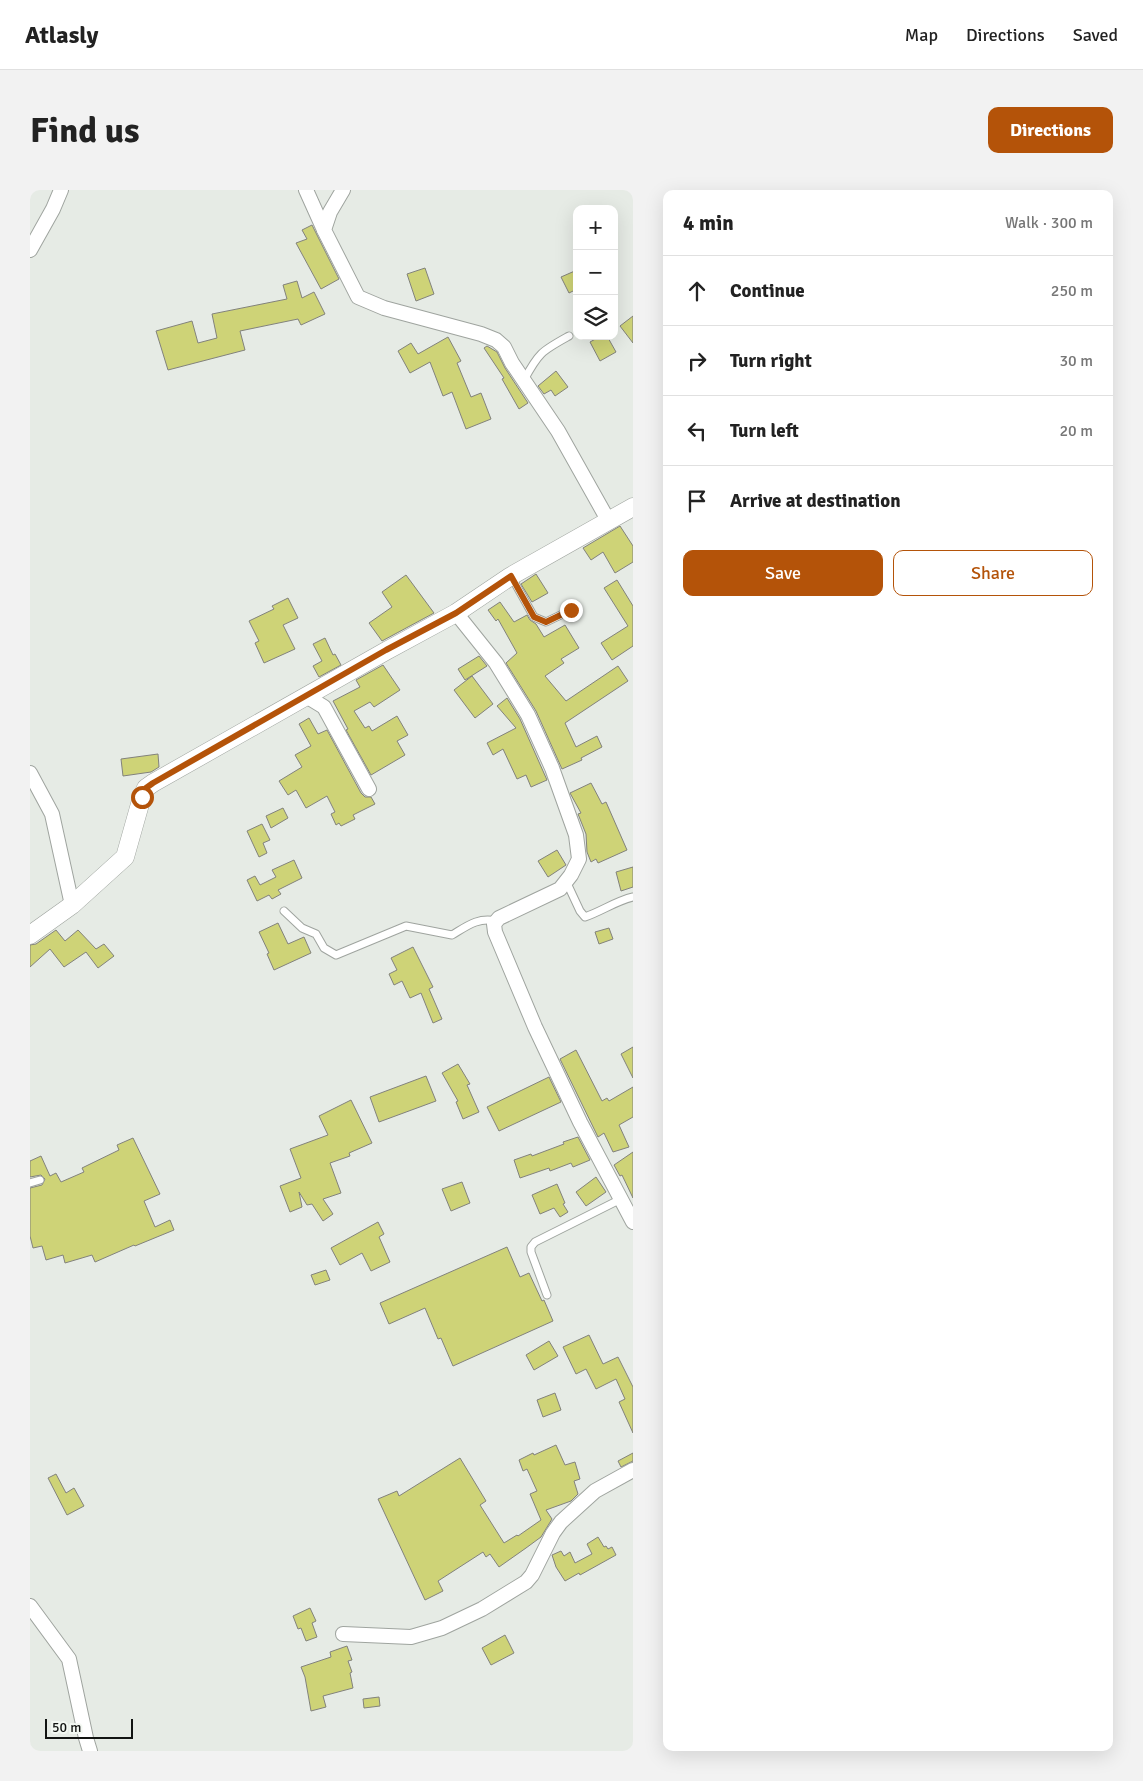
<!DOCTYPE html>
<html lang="en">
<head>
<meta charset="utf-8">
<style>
	:root { --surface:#fff; --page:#f2f2f2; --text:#222; --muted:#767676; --line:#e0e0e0; --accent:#b45309 }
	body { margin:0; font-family:Signika,sans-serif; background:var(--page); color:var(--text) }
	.controls { position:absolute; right:15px; top:15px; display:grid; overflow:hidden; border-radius:10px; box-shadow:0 5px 20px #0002 }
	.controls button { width:45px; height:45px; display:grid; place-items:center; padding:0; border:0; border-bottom:1px solid var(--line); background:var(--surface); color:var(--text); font:25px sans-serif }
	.scale { position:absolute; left:15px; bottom:12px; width:88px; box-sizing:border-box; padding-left:5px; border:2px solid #121412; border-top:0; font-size:14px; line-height:18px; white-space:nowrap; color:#121412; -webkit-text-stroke:4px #f3f8f2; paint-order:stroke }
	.stop { position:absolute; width:15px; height:15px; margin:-11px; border:4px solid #b45309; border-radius:50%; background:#fff }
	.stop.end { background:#b45309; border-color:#fff; box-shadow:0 1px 5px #0008 }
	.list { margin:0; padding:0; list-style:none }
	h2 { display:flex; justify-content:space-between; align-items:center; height:65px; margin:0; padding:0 20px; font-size:21px }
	h2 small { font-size:16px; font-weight:400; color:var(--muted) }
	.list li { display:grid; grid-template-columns:32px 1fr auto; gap:15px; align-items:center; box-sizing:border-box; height:70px; padding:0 20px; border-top:1px solid var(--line) }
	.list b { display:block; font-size:19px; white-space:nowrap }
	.list em { font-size:16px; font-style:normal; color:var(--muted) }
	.actions { display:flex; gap:10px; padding:15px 20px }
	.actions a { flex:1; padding:11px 0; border:1px solid var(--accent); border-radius:10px; text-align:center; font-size:18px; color:var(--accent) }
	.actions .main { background:var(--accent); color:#fff }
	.icon { flex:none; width:28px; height:28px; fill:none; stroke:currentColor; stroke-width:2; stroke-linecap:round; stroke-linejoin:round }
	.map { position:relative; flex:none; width:603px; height:1561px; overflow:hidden; border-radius:10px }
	header { display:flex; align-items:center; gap:30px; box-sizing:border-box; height:70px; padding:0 25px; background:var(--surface); border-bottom:1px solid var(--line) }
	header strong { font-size:24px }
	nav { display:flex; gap:28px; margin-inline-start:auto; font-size:18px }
	.intro { display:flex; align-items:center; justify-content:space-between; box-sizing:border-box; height:120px; padding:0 30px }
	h1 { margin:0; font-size:35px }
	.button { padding:12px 22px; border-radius:10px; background:var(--accent); color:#fff; font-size:18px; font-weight:700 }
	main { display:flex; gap:30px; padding:0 30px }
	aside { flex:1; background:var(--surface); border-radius:10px; box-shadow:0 5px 20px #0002 }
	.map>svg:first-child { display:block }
</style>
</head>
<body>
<header>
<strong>Atlasly</strong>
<nav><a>Map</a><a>Directions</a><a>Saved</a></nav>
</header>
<div class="intro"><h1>Find us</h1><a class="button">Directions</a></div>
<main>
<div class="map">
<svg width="603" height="1561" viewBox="0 0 603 1561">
	<rect width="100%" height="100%" fill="#e6ebe5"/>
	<g fill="#ced377" stroke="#82827c">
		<polygon points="282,35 309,89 291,99 266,53 277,49 272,40"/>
		<polygon points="395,78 404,104 386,111 377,84"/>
		<polygon points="547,80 547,99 539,103 531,87"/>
		<polygon points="267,91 272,108 284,102 295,124 271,135 268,129 210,141 215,160 138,180 126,141 162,131 168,153 187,148 182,124 257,109 253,95"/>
		<polygon points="603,126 603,153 590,136"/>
		<polygon points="571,146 577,146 586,162 570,171 560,152"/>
		<polygon points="418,147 431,171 427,173 441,207 451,203 461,229 436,239 422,202 413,206 400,172 380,183 368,161 381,153 388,164"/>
		<polygon points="457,156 467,162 475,178 498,213 489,219 472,189 474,188 454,158"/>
		<polygon points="526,181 538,197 525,206 521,200 514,204 508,196"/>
		<polygon points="590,336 603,356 603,372 585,383 573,362 561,370 553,358"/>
		<polygon points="506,384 518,403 502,412 491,394"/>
		<polygon points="376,385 404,423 352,451 339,433 362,417 352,402"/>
		<polygon points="587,390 603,416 603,456 582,470 571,453 598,436 574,398"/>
		<polygon points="258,408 268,428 253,435 265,459 234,473 225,453 229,451 219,431 244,419 242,416"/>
		<polygon points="470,412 484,432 497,425 500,430 506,434 514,447 535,435 549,458 531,469 534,473 515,486 536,511 588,476 598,491 535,533 546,557 567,546 572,557 551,568 552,570 532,579 506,521 476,473 487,463 468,429 466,431 458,420"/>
		<polygon points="295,448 303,465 305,464 311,475 289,487 283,476 292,471 283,454"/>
		<polygon points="449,466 457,476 435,490 428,479"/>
		<polygon points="353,475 370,500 344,517 340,512 324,521 335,538 339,536 342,541 367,526 378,545 367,551 375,565 341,585 316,540 318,539 303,511 330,497 326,490"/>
		<polygon points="442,486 463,514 445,528 424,500"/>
		<polygon points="477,508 490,529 517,590 501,597 496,585 487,589 473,559 463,565 457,553 486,538 467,516"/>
		<polygon points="279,528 288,544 297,540 331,603 335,607 341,607 345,614 323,625 325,629 311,636 309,633 306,635 301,624 305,622 297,606 276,618 266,600 258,605 249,591 272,577 265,565 281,556 269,534"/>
		<polygon points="128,564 129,577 121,582 93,586 91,569"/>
		<polygon points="561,593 572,614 576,612 597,660 568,673 566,669 561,672 557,662 556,644 548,624 551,623 540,603"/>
		<polygon points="253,618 258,628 241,638 236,626"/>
		<polygon points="232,634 240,650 233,653 237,663 229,667 217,641"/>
		<polygon points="527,660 536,675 518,687 508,671"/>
		<polygon points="264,670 272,688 248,700 251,704 242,709 239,705 227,711 217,690 225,686 230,695 246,687 242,680"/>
		<polygon points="603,677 603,697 591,701 586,682"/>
		<polygon points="248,733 258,754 274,747 281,763 244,780 237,764 239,763 229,742"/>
		<polygon points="579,738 583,749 569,754 565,742"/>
		<polygon points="26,740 35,751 48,740 66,759 74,754 84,766 68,778 56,762 34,777 20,759 0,777 0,755 6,754"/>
		<polygon points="383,757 403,797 399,799 412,829 403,833 391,803 380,808 372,791 364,795 359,784 367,780 361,768"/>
		<polygon points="603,857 603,888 591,864"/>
		<polygon points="546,860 572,911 577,908 579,911 603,897 603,927 589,935 599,957 583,962 574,943 568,947 530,869"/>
		<polygon points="428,874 440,894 437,895 449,922 433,929 426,912 428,911 412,883"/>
		<polygon points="396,886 406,911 349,932 340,907"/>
		<polygon points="519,887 531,912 469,941 457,917"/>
		<polygon points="321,910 342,953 319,963 320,966 300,973 311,1003 293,1009 303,1024 293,1031 282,1014 277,1015 269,1002 272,1017 260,1022 250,996 271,988 260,959 298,945 289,926"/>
		<polygon points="548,947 560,970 543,977 541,973 520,981 519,978 490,988 484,970 501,964 502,966 534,954 533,952"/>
		<polygon points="103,948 130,1004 114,1011 125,1037 140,1030 144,1040 105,1056 104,1055 65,1072 62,1065 35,1073 33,1065 16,1070 12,1056 3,1058 0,1046 0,998 12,995 15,989 11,985 0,987 0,971 11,966 20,986 26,983 31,992 54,982 52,978 89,960 87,955"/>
		<polygon points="603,962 603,1008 592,985 590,986 584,975"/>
		<polygon points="566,987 576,1002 556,1016 546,1002"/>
		<polygon points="432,992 440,1013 421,1021 412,999"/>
		<polygon points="527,994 535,1013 533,1014 538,1022 530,1027 524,1018 510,1024 502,1005"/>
		<polygon points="348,1032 354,1044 349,1047 360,1072 341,1081 332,1063 310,1075 301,1058"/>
		<polygon points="477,1057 490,1087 499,1083 512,1111 514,1110 523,1131 423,1176 411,1148 408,1149 395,1118 359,1134 350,1113"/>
		<polygon points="296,1080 300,1090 285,1095 281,1085"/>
		<polygon points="559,1145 573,1174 588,1167 603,1197 603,1243 589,1212 595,1209 586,1189 566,1199 556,1179 546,1184 533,1157"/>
		<polygon points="519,1151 528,1166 504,1180 496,1165"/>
		<polygon points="525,1203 531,1220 513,1227 507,1210"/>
		<polygon points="526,1255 535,1275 545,1272 550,1289 544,1291 548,1304 541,1311 516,1320 522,1329 511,1347 496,1358 469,1377 460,1364 456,1367 453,1362 408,1391 413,1401 395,1410 348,1309 367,1301 369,1306 430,1268 456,1311 450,1315 474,1353 487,1345 488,1346 511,1330 500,1304 507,1301 497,1279 493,1281 489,1270 503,1263 504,1265"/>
		<polygon points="603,1263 603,1271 591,1277 588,1271"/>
		<polygon points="26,1284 36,1303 44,1298 54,1316 37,1325 18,1288"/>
		<polygon points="568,1347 574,1357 576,1356 578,1359 582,1357 586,1365 550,1385 549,1383 535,1391 526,1377 522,1365 531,1361 534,1366 540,1362 545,1373 562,1364 557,1354"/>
		<polygon points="280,1418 286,1431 282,1433 287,1447 276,1451 271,1438 268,1439 263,1426"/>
		<polygon points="475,1445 484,1463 461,1475 452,1458"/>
		<polygon points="317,1456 322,1470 318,1471 322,1482 320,1483 323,1498 293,1506 296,1517 281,1521 275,1487 271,1477 301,1467 300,1462"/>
		<polygon points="349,1507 350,1516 334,1518 333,1509"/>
	</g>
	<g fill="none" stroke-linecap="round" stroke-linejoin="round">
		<g stroke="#9fa49f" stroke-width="9">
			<g id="service">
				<path d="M494,190c15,-28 18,-29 45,-44"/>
				<polyline points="481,386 504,427 516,432 541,420"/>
				<path d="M536,691l14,30 5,6c17,-6 31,-16 48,-20"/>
				<path d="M254,721l18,17 14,6 8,14 12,7 70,-29 46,9c15,-9 26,-18 44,-14"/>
				<polyline points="0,993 10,990"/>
				<polyline points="517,1105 501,1062 501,1057 505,1052 591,1009"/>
			</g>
		</g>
		<g stroke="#9fa49f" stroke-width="16">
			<g id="minor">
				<polyline points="276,0 294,40"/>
				<polyline points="313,0 300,22 294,40 328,107 354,118 451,144 466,150 474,157 482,173 528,241 578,330"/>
				<polyline points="0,60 23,19 31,0"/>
				<polyline points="426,423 466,473 498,525 522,578 546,645 549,669 541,685 530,699 469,728 464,734 465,742 505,837 550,932 603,1032"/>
				<polyline points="276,506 294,517 339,599"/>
				<polyline points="0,583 22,624 42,715"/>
				<polyline points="0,1416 39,1469 56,1548 60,1561"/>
				<polyline points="313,1444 381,1447 412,1438 452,1419 496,1392 502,1385 523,1343 531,1332 565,1301 603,1280"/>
			</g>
		</g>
		<g stroke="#9fa49f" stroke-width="19">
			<polyline id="tertiary" points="0,745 42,715 95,667 112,607 116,598 123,593 356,461 426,423 481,386 603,317"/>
		</g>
		<use href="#service" stroke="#fff" stroke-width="7"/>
		<use href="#minor" stroke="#fff" stroke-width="14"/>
		<use href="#tertiary" stroke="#fff" stroke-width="18"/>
	</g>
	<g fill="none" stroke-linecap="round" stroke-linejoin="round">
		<polyline stroke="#b45309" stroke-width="6" points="112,607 116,598 123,593 356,460 426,423 481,386 504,427 516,432 541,420"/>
	</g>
</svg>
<div class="controls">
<button>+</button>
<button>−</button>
<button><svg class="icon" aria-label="layers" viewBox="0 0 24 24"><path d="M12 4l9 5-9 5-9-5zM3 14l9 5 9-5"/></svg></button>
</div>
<div class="scale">50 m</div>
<div class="stop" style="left:112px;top:607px"></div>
<div class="stop end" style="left:541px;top:420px"></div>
</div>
<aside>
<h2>4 min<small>Walk · 300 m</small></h2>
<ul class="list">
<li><svg class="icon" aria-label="ahead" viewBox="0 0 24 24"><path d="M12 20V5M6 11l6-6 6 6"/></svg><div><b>Continue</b></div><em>250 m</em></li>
<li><svg class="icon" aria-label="right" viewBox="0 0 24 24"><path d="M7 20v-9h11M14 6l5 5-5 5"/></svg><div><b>Turn right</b></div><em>30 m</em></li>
<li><svg class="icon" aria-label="left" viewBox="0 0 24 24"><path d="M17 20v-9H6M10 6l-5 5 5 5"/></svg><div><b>Turn left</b></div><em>20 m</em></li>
<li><svg class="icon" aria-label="arrive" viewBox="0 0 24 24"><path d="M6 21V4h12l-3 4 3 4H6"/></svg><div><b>Arrive at destination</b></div></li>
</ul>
<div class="actions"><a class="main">Save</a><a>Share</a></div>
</aside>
</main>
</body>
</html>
